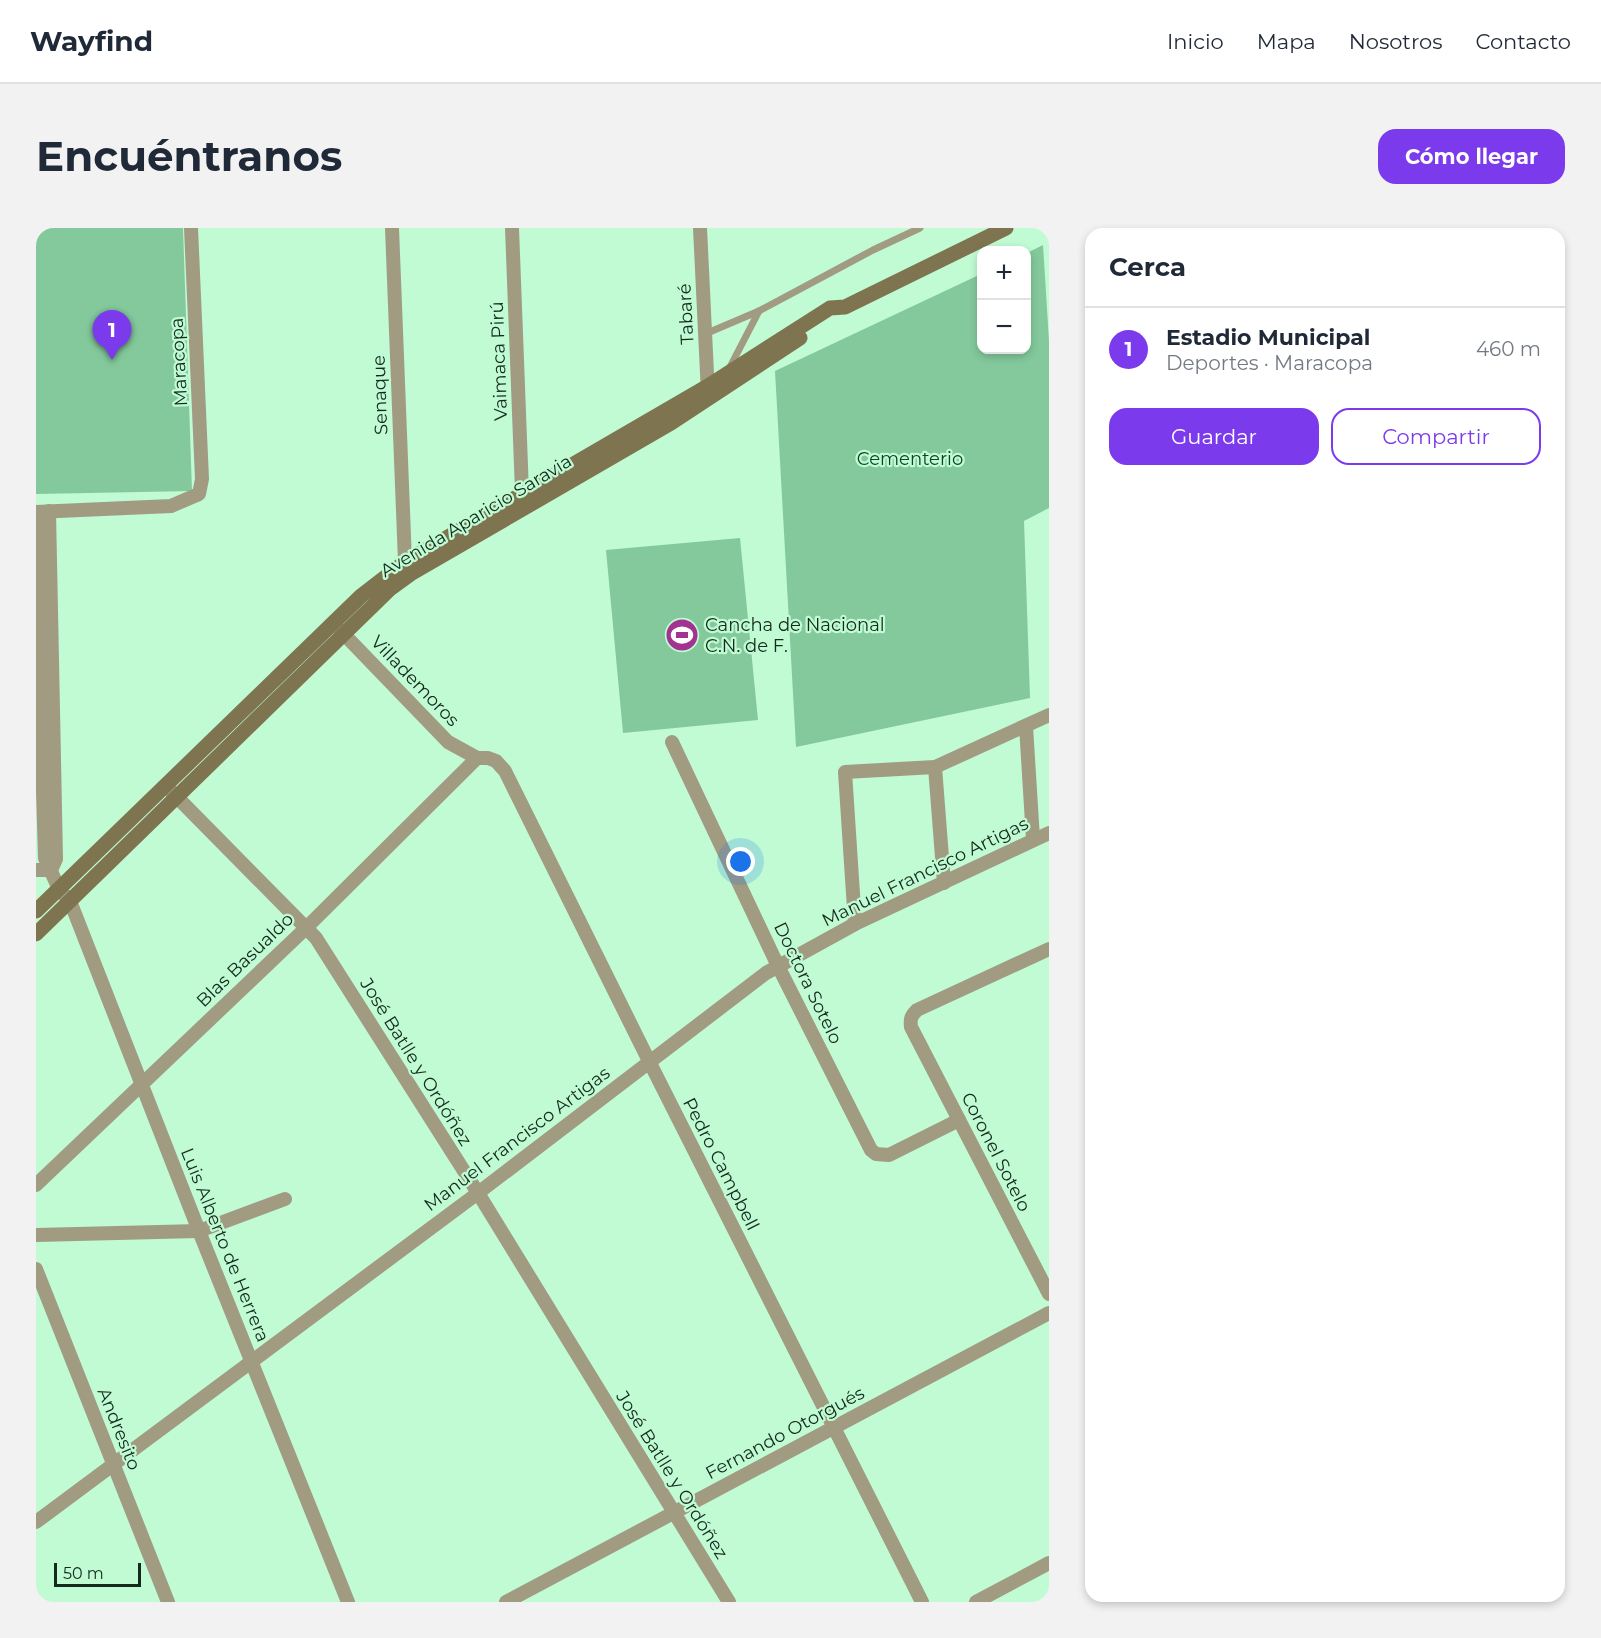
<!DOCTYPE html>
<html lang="es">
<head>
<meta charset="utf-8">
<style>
	:root { --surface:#fff; --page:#f2f2f3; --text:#1f2937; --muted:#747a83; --line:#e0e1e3; --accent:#7c3aed }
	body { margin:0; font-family:Montserrat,sans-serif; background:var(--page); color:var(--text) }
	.controls { position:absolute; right:18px; top:18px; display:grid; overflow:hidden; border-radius:12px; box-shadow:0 3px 9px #0003 }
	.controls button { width:54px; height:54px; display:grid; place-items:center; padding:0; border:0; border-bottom:2px solid var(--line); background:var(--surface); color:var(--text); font:30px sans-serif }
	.scale { position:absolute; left:18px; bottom:15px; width:87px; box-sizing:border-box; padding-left:6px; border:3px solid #132a1c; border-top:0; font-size:16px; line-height:21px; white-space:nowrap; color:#132a1c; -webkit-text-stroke:4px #c0fbd4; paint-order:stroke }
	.you { position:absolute; left:705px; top:634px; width:21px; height:21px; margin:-15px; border:4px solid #fff; border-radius:50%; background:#1a73e8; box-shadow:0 0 0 9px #1a73e833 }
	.badge { display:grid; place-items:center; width:39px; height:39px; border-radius:50%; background:var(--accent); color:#fff; font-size:20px; font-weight:700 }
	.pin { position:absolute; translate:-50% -50px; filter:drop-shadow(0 2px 3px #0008) }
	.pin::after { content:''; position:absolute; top:32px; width:21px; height:18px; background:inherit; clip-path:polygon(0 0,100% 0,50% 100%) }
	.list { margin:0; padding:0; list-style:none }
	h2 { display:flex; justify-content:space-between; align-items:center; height:78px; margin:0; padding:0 24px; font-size:26px }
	h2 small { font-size:20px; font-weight:400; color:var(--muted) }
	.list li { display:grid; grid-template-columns:39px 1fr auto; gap:18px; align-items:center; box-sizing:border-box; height:84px; padding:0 24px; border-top:2px solid var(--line) }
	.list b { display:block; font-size:22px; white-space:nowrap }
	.list p { margin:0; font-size:20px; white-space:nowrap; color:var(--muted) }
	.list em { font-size:20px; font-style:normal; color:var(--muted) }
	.actions { display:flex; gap:12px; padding:18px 24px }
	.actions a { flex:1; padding:14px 0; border:2px solid var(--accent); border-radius:18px; text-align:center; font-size:21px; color:var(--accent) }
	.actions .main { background:var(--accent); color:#fff }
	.map { position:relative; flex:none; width:1013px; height:1374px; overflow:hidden; border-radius:18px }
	header { display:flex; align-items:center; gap:36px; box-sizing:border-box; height:84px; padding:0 30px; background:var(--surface); border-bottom:2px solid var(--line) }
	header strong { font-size:28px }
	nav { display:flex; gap:33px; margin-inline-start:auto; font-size:21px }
	.intro { display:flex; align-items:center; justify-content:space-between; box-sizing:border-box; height:144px; padding:0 36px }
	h1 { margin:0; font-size:42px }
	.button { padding:15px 27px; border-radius:18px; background:var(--accent); color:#fff; font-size:21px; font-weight:700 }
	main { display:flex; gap:36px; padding:0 36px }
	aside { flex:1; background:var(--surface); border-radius:18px; box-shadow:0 3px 9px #0003 }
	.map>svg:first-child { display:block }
</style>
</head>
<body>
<header>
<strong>Wayfind</strong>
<nav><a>Inicio</a><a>Mapa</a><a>Nosotros</a><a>Contacto</a></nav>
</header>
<div class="intro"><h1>Encuéntranos</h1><a class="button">Cómo llegar</a></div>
<main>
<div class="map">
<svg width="1013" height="1374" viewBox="0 0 1013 1374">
	<rect width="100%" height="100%" fill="#c0fbd4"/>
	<g fill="#83c99c">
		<polygon points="0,0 147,0 156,263 0,266"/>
		<polygon points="1007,17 1013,113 1013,280 988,293 994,470 760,519 739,143 945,46 945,122 990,122 991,25"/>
		<polygon points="704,310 722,492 587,505 570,322"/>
	</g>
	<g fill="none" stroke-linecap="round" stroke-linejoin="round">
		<g stroke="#a19b82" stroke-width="7">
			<polyline points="669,106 723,83 837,22 884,0"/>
			<polyline points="694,139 723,83"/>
		</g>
		<g stroke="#a19b82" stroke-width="14">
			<polyline points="356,0 369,334"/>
			<polyline points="476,0 486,264"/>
			<polyline points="664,0 672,166"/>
			<polyline points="13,283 20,631 15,642"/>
			<polyline points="0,284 135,278 163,266 166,251 155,0"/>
			<polyline points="2,284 4,463 9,630 23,661 34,673 163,1003 312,1374"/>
			<polyline points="301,399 412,514 441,530 452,530 460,533 469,543 613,833 886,1374"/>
			<polyline points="990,498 997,611"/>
			<polyline points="636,514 742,738 835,922 840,926 853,927 923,892"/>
			<polyline points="899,539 908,655"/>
			<polyline points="133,561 280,710 442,965 693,1374"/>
			<polyline points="0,642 15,642"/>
			<polyline points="819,696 809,544 899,539 1013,487"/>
			<path d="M1013,721l-132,61c-6,6 -7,9 -6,17l138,267"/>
			<polyline points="0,957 270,700 441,530"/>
			<polyline points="0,1007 163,1003 249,971"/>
			<polyline points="0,1041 132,1374"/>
			<polyline points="0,1294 442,965 730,745 819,696 1013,605"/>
			<polyline points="470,1374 1013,1085"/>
			<polyline points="940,1374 1013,1335"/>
		</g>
		<g stroke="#7e7550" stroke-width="15">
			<polyline points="0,683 325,368 369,334 672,158 794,80 809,79 970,0"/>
			<polyline points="0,706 354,361 376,345 635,195 764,110"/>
		</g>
	</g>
	<defs>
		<g id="stadium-disc" transform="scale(1.725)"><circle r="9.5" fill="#a33390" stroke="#c0fbd4"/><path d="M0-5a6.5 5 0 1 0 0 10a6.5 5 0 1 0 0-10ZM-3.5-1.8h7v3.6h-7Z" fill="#fff"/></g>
	</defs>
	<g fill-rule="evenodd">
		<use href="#stadium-disc" x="646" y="407"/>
	</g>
	<g text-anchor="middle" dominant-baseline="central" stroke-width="4.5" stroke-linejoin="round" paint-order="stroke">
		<g font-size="18" fill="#132a1c" stroke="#c0fbd4">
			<text transform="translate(650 86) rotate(-93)">Tabaré</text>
			<text transform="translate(463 133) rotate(-92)">Vaimaca Pirú</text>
			<text transform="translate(143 134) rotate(-93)">Maracopa</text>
			<text transform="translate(344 167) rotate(-92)">Senaque</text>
			<text transform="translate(440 288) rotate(-31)">Avenida Aparicio Saravia</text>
			<text transform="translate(379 453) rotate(46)">Villademoros</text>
			<text transform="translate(889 644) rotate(-26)">Manuel Francisco Artigas</text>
			<text transform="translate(209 732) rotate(-44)">Blas Basualdo</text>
			<text transform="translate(772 755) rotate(64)">Doctora Sotelo</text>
			<text transform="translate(380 834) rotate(58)">José Batlle y Ordóñez</text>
			<text transform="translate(481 911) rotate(-37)">Manuel Francisco Artigas</text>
			<text transform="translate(960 924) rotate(63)">Coronel Sotelo</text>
			<text transform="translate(685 936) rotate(63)">Pedro Campbell</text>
			<text transform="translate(189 1017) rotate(68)">Luis Alberto de Herrera</text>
			<text transform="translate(83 1201) rotate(68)">Andresito</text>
			<text transform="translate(749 1205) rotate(-28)">Fernando Otorgués</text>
			<text transform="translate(636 1247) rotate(58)">José Batlle y Ordóñez</text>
		</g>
		<g font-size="18" fill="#0d4326" stroke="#c0fbd4">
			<text x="874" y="231">Cementerio</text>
		</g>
		<g font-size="18" fill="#132a1c" stroke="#c0fbd4" text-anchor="start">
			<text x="669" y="397">Cancha de Nacional<tspan x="669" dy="21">C.N. de F.</tspan></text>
		</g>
	</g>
</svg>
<div class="controls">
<button>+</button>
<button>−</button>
</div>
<div class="scale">50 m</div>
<div class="you"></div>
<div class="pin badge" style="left:76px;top:132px">1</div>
</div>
<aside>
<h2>Cerca<small></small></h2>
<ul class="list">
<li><span class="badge">1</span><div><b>Estadio Municipal</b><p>Deportes · Maracopa</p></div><em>460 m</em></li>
</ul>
<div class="actions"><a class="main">Guardar</a><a>Compartir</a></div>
</aside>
</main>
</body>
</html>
